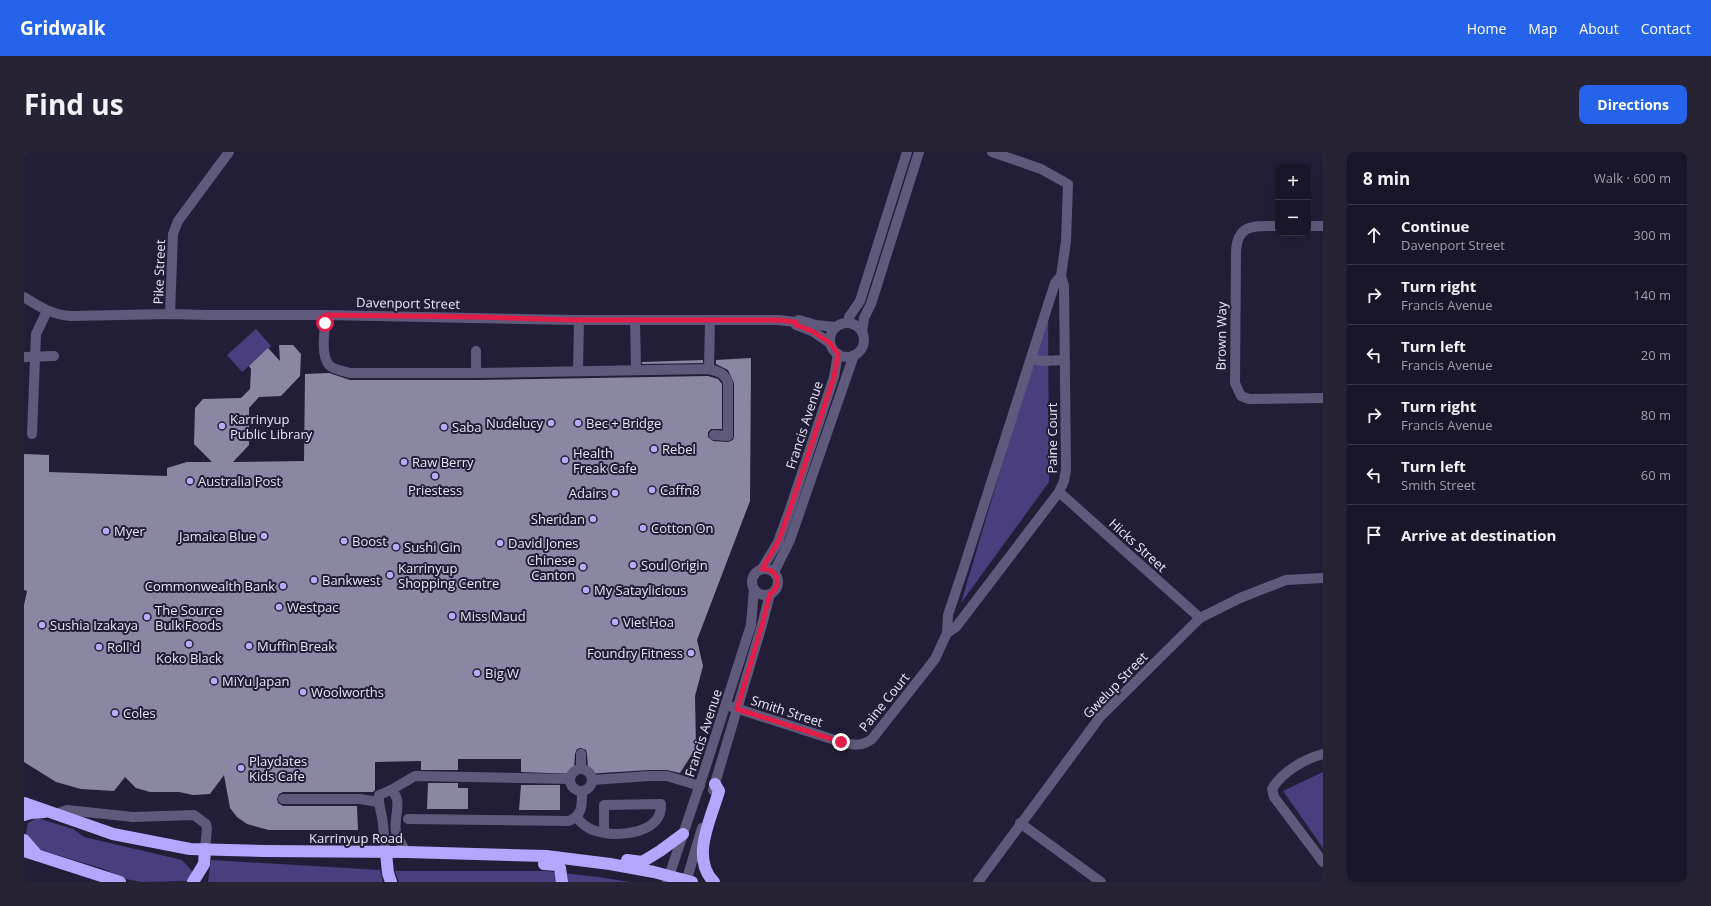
<!DOCTYPE html>
<html lang="en">
<head>
<meta charset="utf-8">
<style>
	:root { --surface:#1a1629; --page:#272335; --text:#f1f3f6; --muted:#9f9fa8; --line:#383546; --accent:#2563eb }
	body { margin:0; font-family:"Open Sans",sans-serif; background:var(--page); color:var(--text) }
	.controls { position:absolute; right:12px; top:12px; display:grid; overflow:hidden; border-radius:8px; box-shadow:0 4px 16px #0002 }
	.controls button { width:36px; height:36px; display:grid; place-items:center; padding:0; border:0; border-bottom:1px solid var(--line); background:var(--surface); color:var(--text); font:20px sans-serif }
	.stop { position:absolute; width:12px; height:12px; margin:-9px; border:3px solid #e11d48; border-radius:50%; background:#fff }
	.stop.end { background:#e11d48; border-color:#fff; box-shadow:0 1px 4px #0008 }
	.list { margin:0; padding:0; list-style:none }
	h2 { display:flex; justify-content:space-between; align-items:center; height:52px; margin:0; padding:0 16px; font-size:17px }
	h2 small { font-size:13px; font-weight:400; color:var(--muted) }
	.list li { display:grid; grid-template-columns:26px 1fr auto; gap:12px; align-items:center; box-sizing:border-box; height:60px; padding:0 16px; border-top:1px solid var(--line) }
	.list b { display:block; font-size:15px; white-space:nowrap }
	.list p { margin:0; font-size:13px; white-space:nowrap; color:var(--muted) }
	.list em { font-size:13px; font-style:normal; color:var(--muted) }
	.icon { flex:none; width:22px; height:22px; fill:none; stroke:currentColor; stroke-width:2; stroke-linecap:round; stroke-linejoin:round }
	.map { position:relative; flex:none; width:1299px; height:730px; overflow:hidden; border-radius:8px }
	header { display:flex; align-items:center; gap:24px; box-sizing:border-box; height:56px; padding:0 20px; background:var(--accent); color:#fff }
	header strong { font-size:19px }
	nav { display:flex; gap:22px; margin-inline-start:auto; font-size:14px }
	.intro { display:flex; align-items:center; justify-content:space-between; box-sizing:border-box; height:96px; padding:0 24px }
	h1 { margin:0; font-size:28px }
	.button { padding:10px 18px; border-radius:8px; background:var(--accent); color:#fff; font-size:14px; font-weight:700 }
	main { display:flex; gap:24px; padding:0 24px }
	aside { flex:1; background:var(--surface); border-radius:8px; box-shadow:0 4px 16px #0002 }
	.map>svg:first-child { display:block }
</style>
</head>
<body>
<header>
<strong>Gridwalk</strong>
<nav><a>Home</a><a>Map</a><a>About</a><a>Contact</a></nav>
</header>
<div class="intro"><h1>Find us</h1><a class="button">Directions</a></div>
<main>
<div class="map">
<svg width="1299" height="730" viewBox="0 0 1299 730">
	<rect width="100%" height="100%" fill="#231e37"/>
	<g fill="#4b3e7e">
		<polygon points="1024,157 1025,330 937,451"/>
		<polygon points="232,177 247,194 218,220 203,203"/>
		<polygon points="1299,620 1299,696 1259,639"/>
		<polygon points="13,666 49,677 60,685 158,708 168,719 168,729 117,730 102,727 80,717 17,698 7,691 2,682 4,671"/>
		<polygon points="187,708 356,718 359,730 184,730"/>
		<polygon points="371,719 522,719 574,725 606,730 375,730"/>
	</g>
	<g fill="#8a87a5">
		<polygon points="255,193 269,193 277,202 276,224 257,244 235,245 225,256 225,293 209,310 280,309 281,222 305,221 326,228 452,228 684,224 694,227 698,232 698,277 687,277 684,280 684,285 689,289 704,290 709,288 710,284 710,231 704,218 692,212 692,208 727,206 726,349 673,488 679,514 671,544 672,596 656,621 643,618 625,618 561,622 564,617 563,602 562,598 557,596 553,597 551,602 550,617 553,622 497,620 497,607 434,607 434,618 397,618 397,609 351,610 351,638 349,640 259,640 255,642 253,647 254,651 259,654 333,654 334,678 245,678 223,672 213,665 206,656 200,623 186,642 169,643 155,640 126,640 112,636 101,625 90,639 57,637 32,630 0,610 0,453 3,439 0,438 0,302 25,303 25,320 143,324 143,316 163,310 188,310 170,292 171,256 179,247 217,246 226,237 227,217 225,214 244,196 256,209"/>
		<polygon points="679,208 679,211 618,212 618,210"/>
		<polygon points="404,631 434,631 434,636 444,636 444,657 403,657"/>
		<polygon points="497,633 536,633 536,658 495,658"/>
	</g>
	<g fill="none" stroke-linecap="round" stroke-linejoin="round">
		<g stroke="#5f5a7c" stroke-width="10">
			<path d="M1254,74c-23,0 -41,-3 -42,26l-1,131 6,13 8,3 74,-1"/>
			<polyline points="1284,74 1299,74"/>
			<path d="M0,145c16,10 28,18 47,19l99,-2 38,1h118l250,5h202l18,2 3,-2 17,5 20,2"/>
			<polyline points="146,162 149,82 154,69 205,0"/>
			<path d="M302,163c-1,13 -6,40 3,50 5,5 14,6 21,8h126v-22"/>
			<polyline points="611,168 612,218"/>
			<polyline points="824,171 825,165 836,149 883,0"/>
			<circle cx="823" cy="188" r="17"/>
			<polyline points="772,172 772,173 788,179 806,191"/>
			<polyline points="838,180 840,166 847,152 895,0"/>
			<polyline points="0,205 30,204"/>
			<polyline points="1007,207 1019,209 1040,208"/>
			<polyline points="685,217 686,168"/>
			<polyline points="554,219 555,168"/>
			<path d="M452,221l233,-4c10,3 16,4 19,14v53l-14,-1"/>
			<polyline points="8,282 12,182 23,159"/>
			<polyline points="1035,340 1176,466"/>
			<polyline points="738,417 754,390 765,360 810,225 814,202"/>
			<circle cx="741" cy="430" r="13"/>
			<polyline points="750,420 766,388 830,203"/>
			<polyline points="923,481 932,475 1035,340 1040,329 1042,318 1040,134 1037,124"/>
			<path d="M702,553l115,37c13,3 20,5 31,-3l63,-80 12,-26 1,-18 17,-51 90,-281 6,-7 5,-35 2,-57 -27,-15 -49,-17"/>
			<polyline points="557,602 557,617"/>
			<path d="M1299,602c-19,5 -41,18 -51,35l2,8 49,65"/>
			<circle cx="557" cy="628" r="11"/>
			<polyline points="568,628 625,624 643,624 676,634"/>
			<polyline points="367,638 391,624 546,627"/>
			<polyline points="689,638 738,473 746,442"/>
			<polyline points="259,647 336,647 354,650"/>
			<polyline points="33,662 43,658 109,665 170,663 182,672 183,677 181,697"/>
			<path d="M552,665c6,6 11,12 20,14 21,7 67,3 65,-27l-57,1v28"/>
			<path d="M384,667l161,2c14,-6 13,-16 13,-30"/>
			<polyline points="996,671 1077,730"/>
			<path d="M362,701c-2,-10 -2,-19 -3,-29 -1,-11 -5,-19 -4,-29l12,-5c13,11 2,26 5,42 2,7 7,14 10,20"/>
			<polyline points="643,730 680,620 727,473 730,437"/>
			<polyline points="662,730 678,676"/>
			<polyline points="954,730 1076,565 1176,466 1216,446 1262,428 1299,426"/>
		</g>
		<g stroke="#b4a6fc" stroke-width="12">
			<polyline points="0,651 89,682 166,697 240,699 382,700 522,704 586,712 630,720 668,730"/>
			<polyline points="0,663 7,661 20,660"/>
			<polyline points="0,688 13,703"/>
			<polyline points="0,699 96,730"/>
			<polyline points="362,701 364,721 367,730"/>
			<polyline points="603,708 618,710 636,699 659,682"/>
			<polyline points="520,712 533,713 536,716 538,730"/>
			<polyline points="169,730 180,712 181,697"/>
			<path d="M690,730c-24,-24 -3,-63 5,-91l-4,-7"/>
		</g>
	</g>
	<g fill="none" stroke-linecap="round" stroke-linejoin="round">
		<path stroke="#e11d48" stroke-width="5" d="M301,171l1,-8 152,2 98,3h202l18,2v3l16,6 18,12 8,11 -4,23 -45,135 -11,30 -16,27c16,-1 21,17 8,25l-8,31 -25,84 104,33"/>
	</g>
	<g fill="#b7abf8" stroke="#231e37" stroke-width="1.5">
		<circle cx="527" cy="271" r="4"/>
		<circle cx="554" cy="271" r="4"/>
		<circle cx="198" cy="274" r="4"/>
		<circle cx="420" cy="275" r="4"/>
		<circle cx="630" cy="297" r="4"/>
		<circle cx="541" cy="308" r="4"/>
		<circle cx="380" cy="310" r="4"/>
		<circle cx="411" cy="324" r="4"/>
		<circle cx="166" cy="329" r="4"/>
		<circle cx="628" cy="338" r="4"/>
		<circle cx="591" cy="341" r="4"/>
		<circle cx="569" cy="367" r="4"/>
		<circle cx="619" cy="376" r="4"/>
		<circle cx="82" cy="379" r="4"/>
		<circle cx="240" cy="384" r="4"/>
		<circle cx="320" cy="389" r="4"/>
		<circle cx="476" cy="391" r="4"/>
		<circle cx="372" cy="395" r="4"/>
		<circle cx="609" cy="413" r="4"/>
		<circle cx="559" cy="415" r="4"/>
		<circle cx="366" cy="423" r="4"/>
		<circle cx="290" cy="428" r="4"/>
		<circle cx="259" cy="434" r="4"/>
		<circle cx="562" cy="438" r="4"/>
		<circle cx="255" cy="455" r="4"/>
		<circle cx="428" cy="464" r="4"/>
		<circle cx="123" cy="465" r="4"/>
		<circle cx="591" cy="470" r="4"/>
		<circle cx="18" cy="473" r="4"/>
		<circle cx="165" cy="492" r="4"/>
		<circle cx="225" cy="494" r="4"/>
		<circle cx="75" cy="495" r="4"/>
		<circle cx="667" cy="501" r="4"/>
		<circle cx="453" cy="521" r="4"/>
		<circle cx="190" cy="529" r="4"/>
		<circle cx="279" cy="540" r="4"/>
		<circle cx="91" cy="561" r="4"/>
		<circle cx="217" cy="616" r="4"/>
	</g>
	<g text-anchor="middle" dominant-baseline="central" stroke-width="4" stroke-linejoin="round" paint-order="stroke">
		<g font-size="13" fill="#e8e6f7" stroke="#231e37">
			<text transform="translate(135 120) rotate(-88)">Pike Street</text>
			<text transform="translate(384 151) rotate(1)">Davenport Street</text>
			<text transform="translate(1197 184) rotate(-89)">Brown Way</text>
			<text transform="translate(780 273) rotate(-72)">Francis Avenue</text>
			<text transform="translate(1028 286) rotate(-90)">Paine Court</text>
			<text transform="translate(1114 393) rotate(42)">Hicks Street</text>
			<text transform="translate(1091 533) rotate(-46)">Gwelup Street</text>
			<text transform="translate(860 550) rotate(-51)">Paine Court</text>
			<text transform="translate(763 559) rotate(18)">Smith Street</text>
			<text transform="translate(679 581) rotate(-72)">Francis Avenue</text>
			<text x="332" y="686">Karrinyup Road</text>
		</g>
		<g font-size="13" fill="#e8e6f7" stroke="#231e37" text-anchor="start">
			<text x="206" y="267">Karrinyup<tspan x="206" dy="15">Public Library</tspan></text>
			<text x="519" y="271" text-anchor="end">Nudelucy</text>
			<text x="562" y="271">Bec + Bridge</text>
			<text x="428" y="275">Saba</text>
			<text x="638" y="297">Rebel</text>
			<text x="549" y="301">Health<tspan x="549" dy="15">Freak Cafe</tspan></text>
			<text x="388" y="310">Raw Berry</text>
			<text x="174" y="329">Australia Post</text>
			<text x="411" y="338" text-anchor="middle">Priestess</text>
			<text x="636" y="338">Caffn8</text>
			<text x="583" y="341" text-anchor="end">Adairs</text>
			<text x="561" y="367" text-anchor="end">Sheridan</text>
			<text x="627" y="376">Cotton On</text>
			<text x="90" y="379">Myer</text>
			<text x="232" y="384" text-anchor="end">Jamaica Blue</text>
			<text x="328" y="389">Boost</text>
			<text x="484" y="391">David Jones</text>
			<text x="380" y="395">Sushi Gin</text>
			<text x="551" y="408" text-anchor="end">Chinese<tspan x="551" dy="15">Canton</tspan></text>
			<text x="617" y="413">Soul Origin</text>
			<text x="374" y="416">Karrinyup<tspan x="374" dy="15">Shopping Centre</tspan></text>
			<text x="298" y="428">Bankwest</text>
			<text x="251" y="434" text-anchor="end">Commonwealth Bank</text>
			<text x="570" y="438">My Sataylicious</text>
			<text x="263" y="455">Westpac</text>
			<text x="131" y="458">The Source<tspan x="131" dy="15">Bulk Foods</tspan></text>
			<text x="436" y="464">Miss Maud</text>
			<text x="599" y="470">Viet Hoa</text>
			<text x="26" y="473">Sushia Izakaya</text>
			<text x="233" y="494">Muffin Break</text>
			<text x="83" y="495">Roll'd</text>
			<text x="659" y="501" text-anchor="end">Foundry Fitness</text>
			<text x="165" y="506" text-anchor="middle">Koko Black</text>
			<text x="461" y="521">Big W</text>
			<text x="198" y="529">MiYu Japan</text>
			<text x="287" y="540">Woolworths</text>
			<text x="99" y="561">Coles</text>
			<text x="225" y="609">Playdates<tspan x="225" dy="15">Kids Cafe</tspan></text>
		</g>
	</g>
</svg>
<div class="controls">
<button>+</button>
<button>−</button>
</div>
<div class="stop" style="left:301px;top:171px"></div>
<div class="stop end" style="left:817px;top:590px"></div>
</div>
<aside>
<h2>8 min<small>Walk · 600 m</small></h2>
<ul class="list">
<li><svg class="icon" aria-label="ahead" viewBox="0 0 24 24"><path d="M12 20V5M6 11l6-6 6 6"/></svg><div><b>Continue</b><p>Davenport Street</p></div><em>300 m</em></li>
<li><svg class="icon" aria-label="right" viewBox="0 0 24 24"><path d="M7 20v-9h11M14 6l5 5-5 5"/></svg><div><b>Turn right</b><p>Francis Avenue</p></div><em>140 m</em></li>
<li><svg class="icon" aria-label="left" viewBox="0 0 24 24"><path d="M17 20v-9H6M10 6l-5 5 5 5"/></svg><div><b>Turn left</b><p>Francis Avenue</p></div><em>20 m</em></li>
<li><svg class="icon" aria-label="right" viewBox="0 0 24 24"><path d="M7 20v-9h11M14 6l5 5-5 5"/></svg><div><b>Turn right</b><p>Francis Avenue</p></div><em>80 m</em></li>
<li><svg class="icon" aria-label="left" viewBox="0 0 24 24"><path d="M17 20v-9H6M10 6l-5 5 5 5"/></svg><div><b>Turn left</b><p>Smith Street</p></div><em>60 m</em></li>
<li><svg class="icon" aria-label="arrive" viewBox="0 0 24 24"><path d="M6 21V4h12l-3 4 3 4H6"/></svg><div><b>Arrive at destination</b></div></li>
</ul>
</aside>
</main>
</body>
</html>
